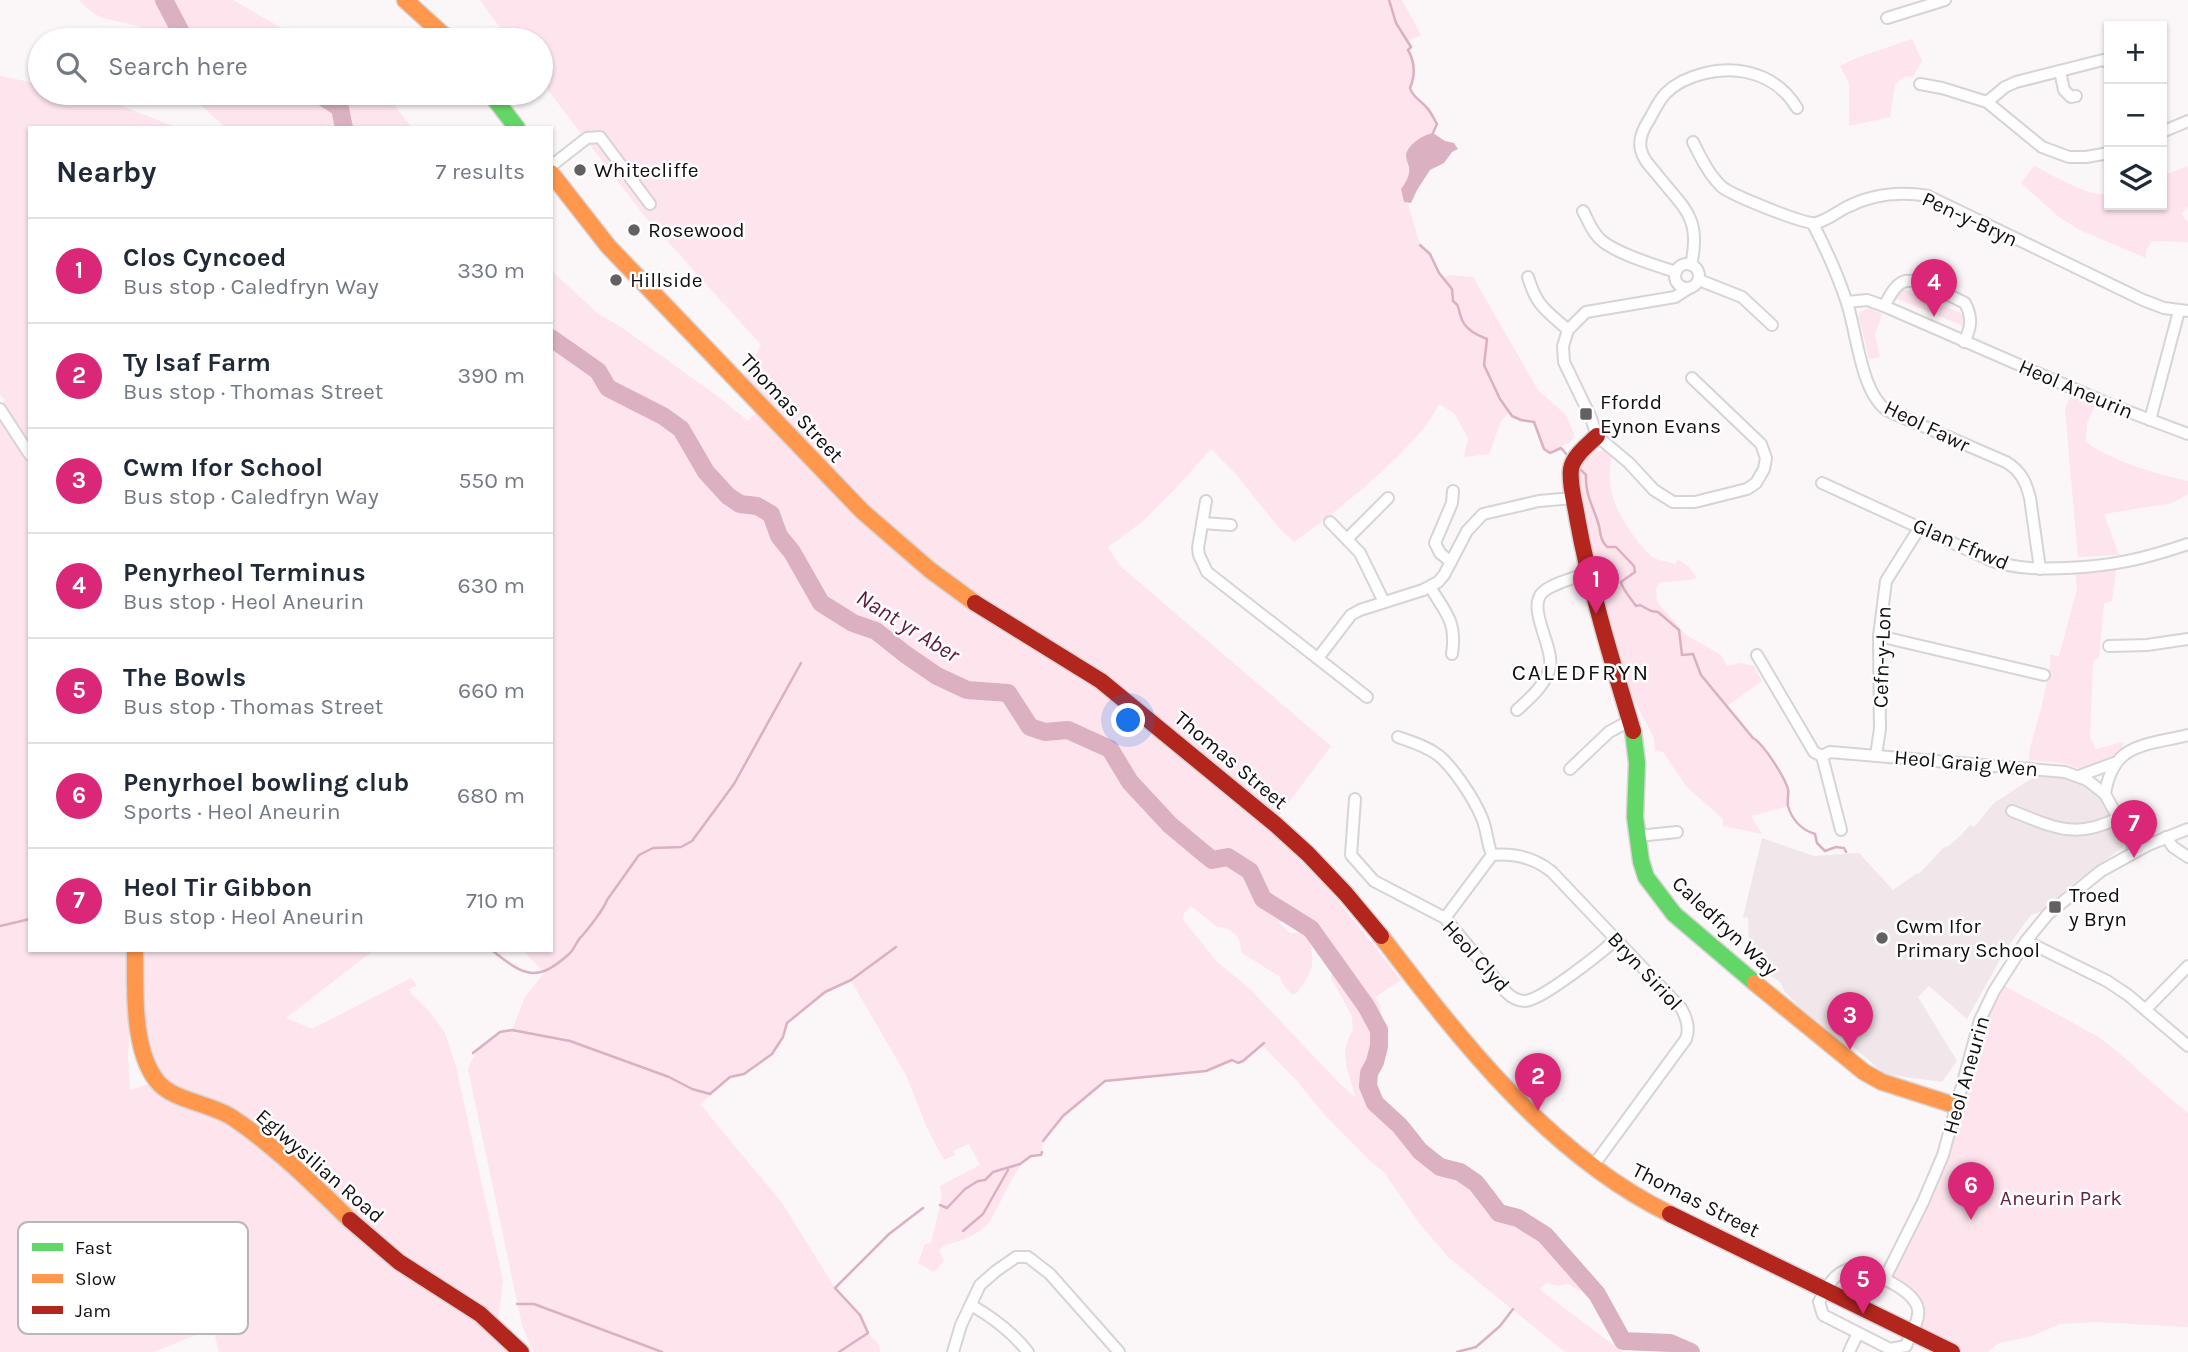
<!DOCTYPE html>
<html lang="en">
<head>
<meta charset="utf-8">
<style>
	:root { --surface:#fff; --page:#f6f6f7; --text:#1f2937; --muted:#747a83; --line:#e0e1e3; --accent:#db2777 }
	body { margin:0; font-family:Karla,sans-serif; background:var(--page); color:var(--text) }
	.controls { position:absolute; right:21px; top:21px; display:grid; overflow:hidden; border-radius:0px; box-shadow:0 2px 5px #0004 }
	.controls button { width:63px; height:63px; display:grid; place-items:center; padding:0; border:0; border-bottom:2px solid var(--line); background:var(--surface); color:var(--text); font:35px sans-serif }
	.you { position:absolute; left:1129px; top:721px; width:24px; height:24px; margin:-18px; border:5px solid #fff; border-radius:50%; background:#1a73e8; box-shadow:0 0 0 10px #1a73e833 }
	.badge { display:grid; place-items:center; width:46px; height:46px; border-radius:50%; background:var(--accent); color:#fff; font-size:23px; font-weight:700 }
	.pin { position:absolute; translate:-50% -58px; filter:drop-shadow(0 2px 4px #0008) }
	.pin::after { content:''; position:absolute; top:37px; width:24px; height:21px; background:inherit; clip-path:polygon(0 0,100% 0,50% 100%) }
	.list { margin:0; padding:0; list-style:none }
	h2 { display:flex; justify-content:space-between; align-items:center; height:91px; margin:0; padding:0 28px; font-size:30px }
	h2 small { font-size:23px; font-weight:400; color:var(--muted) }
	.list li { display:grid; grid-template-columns:46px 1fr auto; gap:21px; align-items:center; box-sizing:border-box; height:105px; padding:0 28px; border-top:2px solid var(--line) }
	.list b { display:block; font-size:26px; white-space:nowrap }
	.list p { margin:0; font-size:23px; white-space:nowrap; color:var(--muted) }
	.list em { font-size:23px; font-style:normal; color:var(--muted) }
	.icon { flex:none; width:38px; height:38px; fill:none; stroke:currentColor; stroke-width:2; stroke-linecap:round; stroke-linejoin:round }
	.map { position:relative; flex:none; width:2188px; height:1352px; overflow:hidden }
	.search { position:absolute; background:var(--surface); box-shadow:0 2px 5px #0004; left:28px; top:28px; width:525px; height:77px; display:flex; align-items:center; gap:18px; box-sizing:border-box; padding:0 24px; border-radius:38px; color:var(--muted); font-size:26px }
	.panel { position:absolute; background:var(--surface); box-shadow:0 2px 5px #0004; left:28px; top:126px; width:525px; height:826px; border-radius:0px }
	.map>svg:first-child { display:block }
</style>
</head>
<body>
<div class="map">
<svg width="2188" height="1352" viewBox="0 0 2188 1352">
	<rect width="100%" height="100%" fill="#fbf6f8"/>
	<polygon fill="#f1e7eb" points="2037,775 2075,779 2095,791 2106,806 2123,841 2123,847 2070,886 2043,911 2031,915 2006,949 1967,1019 1929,986 1918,997 1957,1061 1942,1082 1885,1074 1850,1044 1824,1027 1802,1009 1785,992 1780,982 1760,969 1749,957 1748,918 1743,917 1762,838 1814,856 1859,853 1893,890 1917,873 1919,874 1945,846 1947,847 1960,836 1970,825 1974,827 1994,803"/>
	<g fill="#fde4ed" fill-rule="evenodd">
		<path d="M79,0h154l69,40h-144c-12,-17 -38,-16 -57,-23 -8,-3 -16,-11 -22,-17z"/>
		<path d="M480,0h922l19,35 -13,6 3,6 -3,4c7,11 7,26 2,37l2,7 14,12 11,17 -4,9 -5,1 -21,28c4,11 1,18 -6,27l3,13 4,2 12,41 10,9 12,23 9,-2 22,2 65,113 28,25 8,19 -3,7 -21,12 -6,-4 -10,-27 -13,-2 -12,-7 -8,8 -12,33 -25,3 4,-19 -14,-25 -15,-9c-11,22 -23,33 -40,51 -33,33 -68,60 -105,87l-14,-13 -46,-57 -23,-23 -36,40 -33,33 -34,25 12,19 211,180 -60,80 -125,-99 140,118 45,47 70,88 -26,17c8,11 8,15 1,27l3,6v16l-4,16 -6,11 -1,13 7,17 25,23 20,25 20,16 20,5 16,11 23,29 19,6 27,17 52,59 4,8 -33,-18 -11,2 -10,-3 -8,6 84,63h-58l-116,-94 -30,-35 -35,-51 -13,-10 -47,-48 -27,-33 -35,-36 -19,16 -5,2 -6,-3 -26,11 -101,10 -42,35 -20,25 -2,14c-2,0 -9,1 -11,2 -14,6 -30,49 -40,64 -6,9 -21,17 -31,20 -8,3 -14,3 -20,9l5,11 -10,11 -16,-9 7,-19 6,-1 11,-46 -2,-11 40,-21 -11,-21 -16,7 2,4 -11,5 -17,-32 -21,-53 -55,-94 -26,11 -38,31 -4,14 -11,17 -28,20 -14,3 -30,27 82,99 53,85 25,27 8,18 11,11 1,8h-346l-2,-2 -10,-25 -54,-256c7,-20 22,-35 44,-39l13,-33 19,-24 -21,-23h28v-680l46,43 24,14 99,71 28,23 9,-10 -20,-20 24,-46 -118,-131 -102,-133v-41h-32zM762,418l206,185 107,66 43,36 -46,-34 -139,-90 -70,-59zM1191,906l26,21 11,2 6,4 5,6 3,14 37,23 5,10 8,8h4c18,-24 21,-32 10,-62l-16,1 -12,-11 19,-2 15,9 22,32 -3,17 21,38 1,13 -6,13 -2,11 2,16 9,29 -15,-13 -92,-97 -31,-25 -35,-43 1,-7z"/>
		<polygon points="1912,39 1922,61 1913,77 1904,77 1895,84 1890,117 1849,126 1849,83 1840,66 1859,57"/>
		<polygon points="0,76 40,84 40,93 88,93 178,128 30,128 30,445 2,405 5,399 0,395"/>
		<polygon points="191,93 390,93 398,100 395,106 412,128 226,128 191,96"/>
		<path d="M2034,166c19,9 55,32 75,28v11h53v-29l26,-10v41l-6,6 4,8 2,-1v22l-36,-1 -6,10v7l-66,-28 -21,-13 -38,-34z"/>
		<polygon points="1903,289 1965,315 1966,327 1895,298 1896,294"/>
		<polygon points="1869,308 1882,314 1875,334 1880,357 1869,359 1859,317 1860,312"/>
		<path d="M2072,393l24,11 -9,19 -1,19c22,18 74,33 102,39v13l-16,9 -68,11 15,41 -41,2 -13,-148z"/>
		<polygon points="0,418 30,463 30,950 127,950 130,1007 128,1058 130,1090 152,1083 188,1107 230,1123 479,1319 515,1352 219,1352 213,1328 154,1352 0,1352"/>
		<path d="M1602,450l11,3c-11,33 5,64 26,90 5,5 9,12 15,15 6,3 15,4 21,6l3,-5 11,8 8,11c-13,4 -25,2 -38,5l-3,6 1,13 29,33 35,20 6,11 14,-3 13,3 8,15 -35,25 26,32 5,3 30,47v18l-37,10 11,18 -39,-8v-7l-37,-33 -23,-34 -8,-1 -1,-13 -25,-48 -29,-88 -23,-126c4,-14 11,-21 25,-26z"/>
		<polygon points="2116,569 2112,601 2104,603 2099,657 2093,661 2090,737 2096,749 2123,742 2122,749 2109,761 2084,770 2062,763 2029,760 2030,748 2042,705 2050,666 2050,655 2059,656 2077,589 2075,571"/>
		<polygon points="141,950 374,950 286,1018 312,1029 411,978 417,985 408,990 429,1011 445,1033 456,1067 503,1280 498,1320 392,1253 296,1162 172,1086 160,1076 150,1049 143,1015"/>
		<path d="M1999,983l98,53c32,23 60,53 91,77v214l-92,-5 -36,2 -28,12 -33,7 -11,9h-36l-40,-20 6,-25 -34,-27 39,-78 57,-182z"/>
	</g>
	<path fill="#dbb1c1" d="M1433,133l12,8 9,2 4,6 -6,3 -8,11 -14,7 -13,20 -6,13 -7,-1 -3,-13c5,-7 9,-13 8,-22 -1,-3 -3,-9 -3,-12 2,-11 17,-20 27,-22z"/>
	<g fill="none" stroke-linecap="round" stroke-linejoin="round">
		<g stroke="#dbb1c1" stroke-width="2.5">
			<path d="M1389,0l7,23 15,24 -3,3c7,12 7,26 2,38 3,10 11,12 17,20 4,4 7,11 10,16l-4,9"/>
			<path d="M1420,245l10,9 9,19 13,16 1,12c7,5 5,8 8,16 3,12 16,18 26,22l-3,26 16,34 12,17 9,4 13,2 10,27 6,4 11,-5 7,8"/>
			<path d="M1579,468l7,7c-1,21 8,32 13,51 2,9 1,13 8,21h9l18,19 1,6 -14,10c2,9 10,16 15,24l4,-1 11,6 7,1 21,18 3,25 11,-1 8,21 52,63c10,5 32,40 35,51 1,6 -1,12 0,17 4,14 14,24 27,28l2,9 8,8 11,-4 8,1 2,4"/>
			<polyline points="0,926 30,919"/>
			<path d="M493,951c31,25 44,32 76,3 6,-5 7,-13 13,-18 6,-7 22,-27 25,-36l32,-45 14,-7 28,-1 11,-6 42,-57 67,-121"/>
			<polyline points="473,1053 500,1032 512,1030 570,1041 669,1077 692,1089 710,1094 730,1077 744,1074 772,1054 783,1037 787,1023 825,992 851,980 896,947"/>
			<polyline points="1043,1141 1063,1116 1105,1081 1206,1071 1232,1060 1238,1063 1243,1061 1264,1043"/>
			<polyline points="940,1205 947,1208 965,1189 978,1181 985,1180 993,1172 1020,1164 1031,1156 1041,1155 1042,1152"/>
			<polyline points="963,1231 983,1214 1008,1170"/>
			<polyline points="517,1304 534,1304 662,1352"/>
			<polyline points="839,1352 868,1333 860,1315 835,1288 889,1234 923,1208"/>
			<polyline points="1457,1352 1476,1347 1500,1326 1513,1309"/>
		</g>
		<g stroke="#dbb1c1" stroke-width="18">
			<polyline points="164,0 185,40"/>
			<polyline points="306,93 323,97 340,108 344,128"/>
			<polyline points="551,338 598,371 608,388 663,416 681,429 706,472 728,496 740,504 757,506 771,514 779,536 792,552 821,603 853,623 876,631 905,654 937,676 967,690 1008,693 1030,727 1045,732 1068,730 1110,749 1130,782 1170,825 1212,860 1228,857 1250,871 1263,899 1311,929 1366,1006 1379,1030 1379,1046 1375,1062 1369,1073 1368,1086 1375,1103 1400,1126 1420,1151 1440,1167 1460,1172 1476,1183 1499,1213 1518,1218 1545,1235 1597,1294 1623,1341 1670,1343 1691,1352"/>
		</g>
		<g stroke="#d7d4d5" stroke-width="14">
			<g id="street">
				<polyline points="1887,18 1945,0"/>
				<polyline points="2060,71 2064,90 2071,97 2076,96"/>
				<polyline points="1920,84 1942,88 1987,102 2042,147 2069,157 2086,157 2109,153"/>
				<polyline points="1987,102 2005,87 2016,82 2103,60 2109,63"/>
				<polyline points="2162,132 2188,121"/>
				<path d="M1693,142c8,16 16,33 29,45 10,8 83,38 94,36 11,-3 20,-10 29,-15 27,-14 54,-17 83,-12l215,104 21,8 24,3"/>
				<polyline points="551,166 587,138 600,137 650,204"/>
				<path d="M1583,211c5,9 9,21 17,28 14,14 57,27 76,33"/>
				<path d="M1813,224c13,25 24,49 33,76 11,30 14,93 42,111l118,51c15,9 20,20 24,36l10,71"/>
				<circle cx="1687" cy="276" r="12"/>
				<path d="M1691,265c11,-49 -8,-57 -36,-93 -6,-7 -12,-13 -14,-22 -3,-11 2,-21 8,-30 5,-9 10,-20 17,-27 19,-19 55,-26 80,-21 23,5 39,16 51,36"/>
				<path d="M1528,277c9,30 18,33 40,53"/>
				<polyline points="1699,280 1742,297 1772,325"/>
				<polyline points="1689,288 1675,297 1586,312 1568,330 1563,346 1564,362 1591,418 1597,436 1629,463 1654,490 1673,502 1695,502 1747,489 1756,483 1764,469 1766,458 1761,444 1692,378"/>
				<polyline points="1847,302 1867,300 1884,306 2111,405 2188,434"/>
				<path d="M1884,306c5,-8 11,-23 22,-25 13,-2 47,16 59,22 8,15 6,25 -1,39"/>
				<polyline points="0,409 30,455"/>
				<polyline points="2150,420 2179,311"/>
				<path d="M1822,483l170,78c26,8 48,8 75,7 46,-2 77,-9 121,-24"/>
				<polyline points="1206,501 1198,548 1199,555 1207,572 1367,697"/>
				<polyline points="1330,522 1360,553 1384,602"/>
				<polyline points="1202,523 1231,525"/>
				<polyline points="1347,539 1388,498"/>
				<polyline points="1451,562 1440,553 1435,543 1452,503 1453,491"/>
				<path d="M1430,587c16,26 27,35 22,67"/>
				<polyline points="1879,636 2044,675"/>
				<polyline points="2109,646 2147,645 2188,639"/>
				<polyline points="1757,655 1814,752 1822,756 1841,830"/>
				<polyline points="1318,658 1351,615 1360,610 1423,590 1438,582 1444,575 1467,531 1483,514 1539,501 1573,498"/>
				<path d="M1517,710c13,-12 30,-26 33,-44 4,-19 -24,-59 -7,-74 10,-9 34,-15 46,-19"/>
				<path d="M1398,737c14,5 28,9 40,18 16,13 36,44 44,63 5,12 5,25 10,37"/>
				<polyline points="1876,755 1880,729 1879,636 1886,581 1920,527"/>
				<polyline points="1822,756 1830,752 2065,772 2087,780 2105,794"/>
				<polyline points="1570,769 1609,732 1631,720"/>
				<polyline points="2079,776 2114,763"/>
				<path d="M1355,799l-4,56 23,26 71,37 61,74c5,5 12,9 19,9 17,-1 76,-48 90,-61"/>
				<path d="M2012,811c41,16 63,29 106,7"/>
				<polyline points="1638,836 1677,832"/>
				<polyline points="2166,837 2173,847 2188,857"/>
				<path d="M2136,851l-31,-57c8,-52 40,-48 83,-59"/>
				<path d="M1492,855c23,-2 43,3 60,17l129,136c6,10 9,20 5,31l-93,127"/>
				<polyline points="1445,918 1492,855"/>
				<polyline points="2026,941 2107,981 2128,995 2188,1046"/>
				<polyline points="2146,1009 2188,966"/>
				<path d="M1849,1269c19,0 65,20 69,40 2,12 -8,26 -12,37l-16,3 -67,-34 -4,-13c7,-14 15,-29 30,-33z"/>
				<polyline points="1884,1280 1923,1202 1943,1155 1980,1020 1994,991 2026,941 2048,914 2101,871 2148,845 2188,829"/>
				<path d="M971,1305c23,13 41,27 57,47"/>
				<polyline points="953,1352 961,1325 980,1285 996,1271 1016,1257 1028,1257 1050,1274 1119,1352"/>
				<polyline points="1849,1352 1858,1333"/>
			</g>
		</g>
		<g stroke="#d7d4d5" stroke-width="19">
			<g id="fast">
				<polyline points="490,93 517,128"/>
				<polyline points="1633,731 1637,763 1635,817 1641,861 1646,877 1674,914 1755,983"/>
			</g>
		</g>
		<g stroke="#d7d4d5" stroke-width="19">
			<g id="slow">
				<polyline points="405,0 449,40"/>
				<polyline points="551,173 608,246 862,511 930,570 975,603"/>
				<path d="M1381,936c80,105 168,219 289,278"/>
				<path d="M135,950c0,37 -3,100 22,131 15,20 54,22 76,37 43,29 80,66 117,102"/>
				<polyline points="1755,983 1864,1072 1882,1082 1957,1106"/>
			</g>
		</g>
		<g stroke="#d7d4d5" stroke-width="19">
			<g id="jam">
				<path d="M1597,436c-9,9 -24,20 -26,33 -2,15 4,34 6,48 13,73 35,144 56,214"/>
				<polyline points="975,603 1101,681 1275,824 1308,854 1346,894 1381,936"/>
				<polyline points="1670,1214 1952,1352"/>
				<polyline points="350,1220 399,1262 480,1314 521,1352"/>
			</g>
		</g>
		<use href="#street" stroke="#fefefe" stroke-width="10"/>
		<use href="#fast" stroke="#63d668" stroke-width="16"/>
		<use href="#slow" stroke="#ff974d" stroke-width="16"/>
		<use href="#jam" stroke="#b3261e" stroke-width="16"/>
	</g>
	<g fill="#646062" stroke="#fff" stroke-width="2.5">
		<circle cx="580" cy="170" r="7"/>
		<circle cx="634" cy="230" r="7"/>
		<circle cx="616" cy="280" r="7"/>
		<rect x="1579" y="407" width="14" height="14" rx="3.5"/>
		<rect x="2048" y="900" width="14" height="14" rx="3.5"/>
		<circle cx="1882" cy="938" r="7"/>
	</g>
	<g text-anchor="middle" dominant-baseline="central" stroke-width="5" stroke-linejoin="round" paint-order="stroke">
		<g font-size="21" fill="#131011" stroke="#fff" text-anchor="start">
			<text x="594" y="170">Whitecliffe</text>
			<text x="648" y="230">Rosewood</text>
			<text x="630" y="280">Hillside</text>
			<text x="1600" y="402">Ffordd<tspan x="1600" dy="24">Eynon Evans</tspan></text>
			<text x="2069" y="895">Troed<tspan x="2069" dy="24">y Bryn</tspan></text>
			<text x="1896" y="926">Cwm Ifor<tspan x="1896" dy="24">Primary School</tspan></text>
		</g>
		<g font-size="21" fill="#131011" stroke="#fff">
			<text transform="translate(1970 219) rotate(25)">Pen-y-Bryn</text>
			<text transform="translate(2076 389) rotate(23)">Heol Aneurin</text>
			<text transform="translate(792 408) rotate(47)">Thomas Street</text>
			<text transform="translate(1927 426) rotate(26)">Heol Fawr</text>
			<text transform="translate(1961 544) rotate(23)">Glan Ffrwd</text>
			<text transform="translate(1882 657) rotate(-88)">Cefn-y-Lon</text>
			<text transform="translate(1231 760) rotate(40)">Thomas Street</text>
			<text transform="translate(1966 763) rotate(5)">Heol Graig Wen</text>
			<text transform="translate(1725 926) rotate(43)">Caledfryn Way</text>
			<text transform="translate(1476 956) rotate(48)">Heol Clyd</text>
			<text transform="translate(1645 971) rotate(47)">Bryn Siriol</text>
			<text transform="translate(1966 1075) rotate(-74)">Heol Aneurin</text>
			<text transform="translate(320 1166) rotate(41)">Eglwysilian Road</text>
			<text transform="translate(1696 1200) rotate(27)">Thomas Street</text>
		</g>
		<g font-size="21" fill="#682242" stroke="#fff">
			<text x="2061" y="1198">Aneurin Park</text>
		</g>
		<g font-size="23" font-style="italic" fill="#5f1a3b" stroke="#fff">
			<text transform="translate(908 626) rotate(32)">Nant yr Aber</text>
		</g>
		<g font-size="23" letter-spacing="2" fill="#131011" stroke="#fff">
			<text x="1581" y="672">CALEDFRYN</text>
		</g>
	</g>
	<rect x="18" y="1222" width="230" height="112" rx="10" fill="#fff" stroke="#b8b7b8" stroke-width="2"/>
	<rect x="32" y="1243" width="31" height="8" fill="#63d668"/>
	<rect x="32" y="1274" width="31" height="9" fill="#ff974d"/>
	<rect x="32" y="1306" width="31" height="8" fill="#b3261e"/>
	<g font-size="19" fill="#131011">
		<text x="75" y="1254">Fast</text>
		<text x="75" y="1285">Slow</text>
		<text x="75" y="1317">Jam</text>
	</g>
</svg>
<div class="controls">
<button>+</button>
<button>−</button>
<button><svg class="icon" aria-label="layers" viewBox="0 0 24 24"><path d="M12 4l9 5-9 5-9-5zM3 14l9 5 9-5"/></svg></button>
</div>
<div class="you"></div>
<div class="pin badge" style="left:1596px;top:614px">1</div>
<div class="pin badge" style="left:1538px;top:1111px">2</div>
<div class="pin badge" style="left:1850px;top:1050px">3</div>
<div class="pin badge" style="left:1934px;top:317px">4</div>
<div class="pin badge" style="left:1863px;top:1314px">5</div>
<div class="pin badge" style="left:1971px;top:1220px">6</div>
<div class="pin badge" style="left:2134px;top:858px">7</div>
<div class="search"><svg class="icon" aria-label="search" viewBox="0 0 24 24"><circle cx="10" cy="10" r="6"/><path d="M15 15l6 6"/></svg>Search here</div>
<section class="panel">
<h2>Nearby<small>7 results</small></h2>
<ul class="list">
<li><span class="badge">1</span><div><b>Clos Cyncoed</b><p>Bus stop · Caledfryn Way</p></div><em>330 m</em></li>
<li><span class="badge">2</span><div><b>Ty Isaf Farm</b><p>Bus stop · Thomas Street</p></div><em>390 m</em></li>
<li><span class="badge">3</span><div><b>Cwm Ifor School</b><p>Bus stop · Caledfryn Way</p></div><em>550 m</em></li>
<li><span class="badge">4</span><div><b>Penyrheol Terminus</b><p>Bus stop · Heol Aneurin</p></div><em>630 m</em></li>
<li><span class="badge">5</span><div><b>The Bowls</b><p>Bus stop · Thomas Street</p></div><em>660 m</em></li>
<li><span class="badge">6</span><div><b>Penyrhoel bowling club</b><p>Sports · Heol Aneurin</p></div><em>680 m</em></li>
<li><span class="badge">7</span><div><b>Heol Tir Gibbon</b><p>Bus stop · Heol Aneurin</p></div><em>710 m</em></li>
</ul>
</section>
</div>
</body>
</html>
